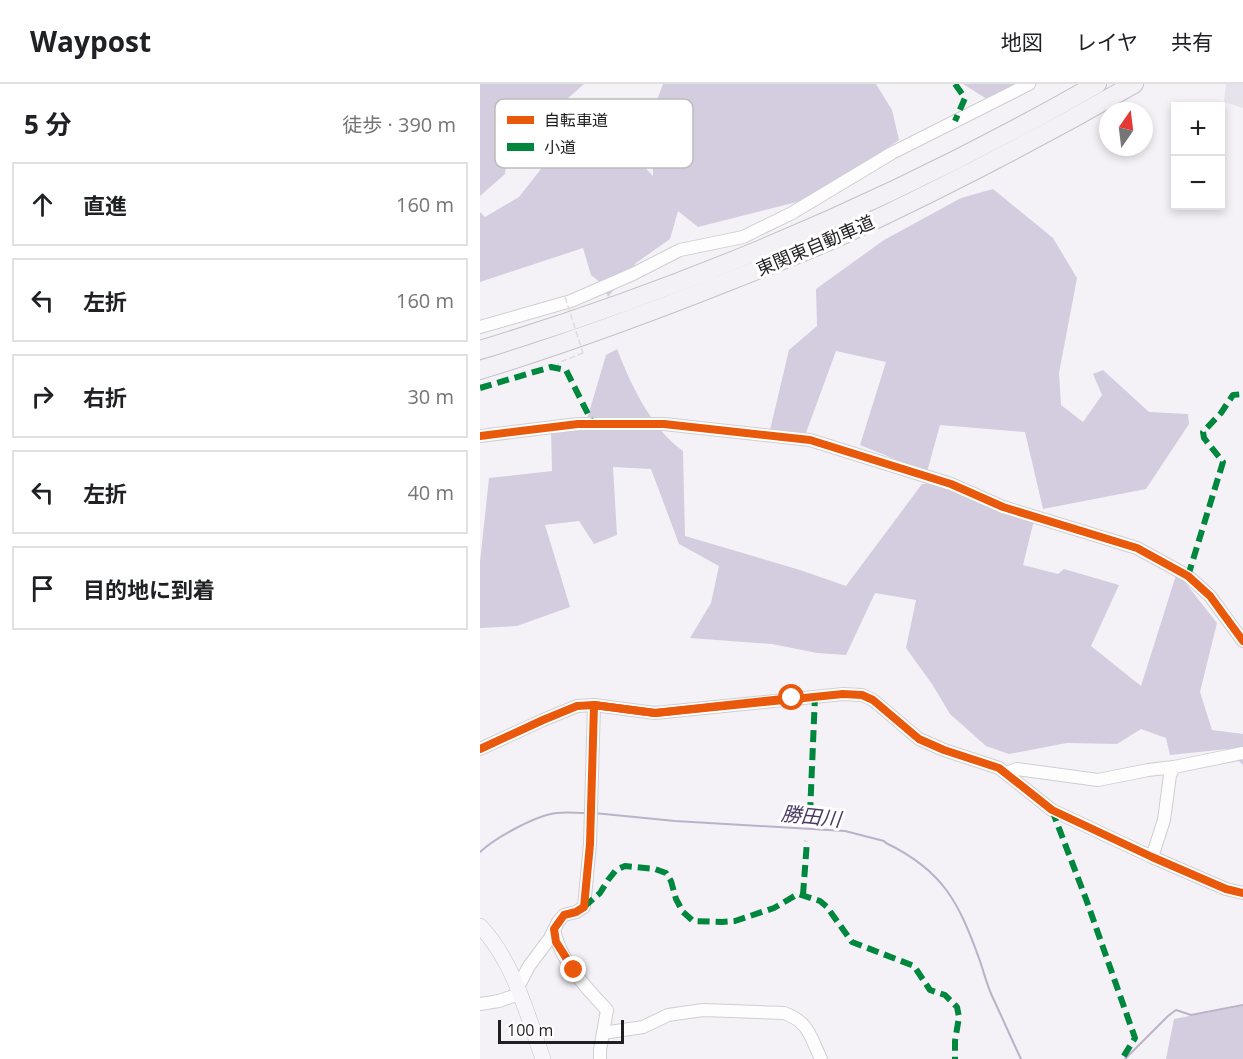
<!DOCTYPE html>
<html lang="ja">
<head>
<meta charset="utf-8">
<style>
	:root { --surface:#fff; --page:#f6f6f6; --text:#202124; --muted:#757577; --line:#e0e0e0 }
	body { margin:0; font-family:"Open Sans","Noto Sans JP",sans-serif; background:var(--page); color:var(--text) }
	.controls { position:absolute; right:18px; top:18px; display:grid; overflow:hidden; border-radius:0px; box-shadow:0 3px 9px #0003 }
	.controls button { width:54px; height:54px; display:grid; place-items:center; padding:0; border:0; border-bottom:2px solid var(--line); background:var(--surface); color:var(--text); font:30px sans-serif }
	.compass { position:absolute; left:619px; top:18px; width:54px; height:54px; border-radius:50%; background:var(--surface); box-shadow:0 3px 9px #0003; rotate:14deg }
	.scale { position:absolute; left:18px; bottom:15px; width:126px; box-sizing:border-box; padding-left:6px; border:3px solid #1f1e20; border-top:0; font-size:16px; line-height:21px; white-space:nowrap; color:#1f1e20; -webkit-text-stroke:4px #fff; paint-order:stroke }
	.stop { position:absolute; width:18px; height:18px; margin:-14px; border:4px solid #ea580c; border-radius:50%; background:#fff }
	.stop.end { background:#ea580c; border-color:#fff; box-shadow:0 2px 6px #0008 }
	.list { margin:0; padding:0; list-style:none }
	h2 { display:flex; justify-content:space-between; align-items:center; height:78px; margin:0; padding:0 24px; font-size:26px }
	h2 small { font-size:20px; font-weight:400; color:var(--muted) }
	.list li { display:grid; grid-template-columns:39px 1fr auto; gap:18px; align-items:center; box-sizing:border-box; height:84px; margin:0 12px 12px; padding:0 12px; border:2px solid var(--line); border-radius:0px }
	.list b { display:block; font-size:22px; white-space:nowrap }
	.list em { font-size:20px; font-style:normal; color:var(--muted) }
	.icon { flex:none; width:33px; height:33px; fill:none; stroke:currentColor; stroke-width:2; stroke-linecap:round; stroke-linejoin:round }
	.map { position:relative; flex:none; width:763px; height:975px; overflow:hidden }
	header { display:flex; align-items:center; gap:36px; box-sizing:border-box; height:84px; padding:0 30px; background:var(--surface); border-bottom:2px solid var(--line) }
	header strong { font-size:28px }
	nav { display:flex; gap:33px; margin-inline-start:auto; font-size:21px }
	main { display:flex }
	aside { flex:1; background:var(--surface) }
	.map>svg:first-child { display:block }
</style>
</head>
<body>
<header>
<strong>Waypost</strong>
<nav><a>地図</a><a>レイヤ</a><a>共有</a></nav>
</header>
<main>
<aside>
<h2>5 分<small>徒歩 · 390 m</small></h2>
<ul class="list">
<li><svg class="icon" aria-label="ahead" viewBox="0 0 24 24"><path d="M12 20V5M6 11l6-6 6 6"/></svg><div><b>直進</b></div><em>160 m</em></li>
<li><svg class="icon" aria-label="left" viewBox="0 0 24 24"><path d="M17 20v-9H6M10 6l-5 5 5 5"/></svg><div><b>左折</b></div><em>160 m</em></li>
<li><svg class="icon" aria-label="right" viewBox="0 0 24 24"><path d="M7 20v-9h11M14 6l5 5-5 5"/></svg><div><b>右折</b></div><em>30 m</em></li>
<li><svg class="icon" aria-label="left" viewBox="0 0 24 24"><path d="M17 20v-9H6M10 6l-5 5 5 5"/></svg><div><b>左折</b></div><em>40 m</em></li>
<li><svg class="icon" aria-label="arrive" viewBox="0 0 24 24"><path d="M6 21V4h12l-3 4 3 4H6"/></svg><div><b>目的地に到着</b></div></li>
</ul>
</aside>
<div class="map">
<svg width="763" height="975" viewBox="0 0 763 975">
	<rect width="100%" height="100%" fill="#f4f2f7"/>
	<polygon fill="#e6e3ec" points="746,0 763,0 763,24 744,18"/>
	<g fill="#d4ccdf">
		<polygon points="0,0 104,0 58,41 27,73 25,90 0,112"/>
		<polygon points="183,0 396,0 412,26 419,56 333,114 218,143 198,127 190,155 156,179 128,213 122,200 111,191 103,164 0,198 0,128 5,133 39,113 86,53 128,44 173,92 173,27"/>
		<polygon points="483,0 553,0 510,17"/>
		<polygon points="513,105 573,154 597,194 579,289 581,321 603,338 622,311 613,290 623,286 669,328 708,330 709,340 666,405 563,425 545,348 460,341 447,388 380,361 406,278 356,267 323,357 290,346 309,266 337,242 336,205 404,156 481,114"/>
		<path d="M137,265c14,36 34,79 66,102l2,85 115,34 46,16 76,-102 21,-1 92,33 -12,49 35,9 6,-5 55,16 -28,61 50,40 36,-114 40,51 -17,69 12,38 31,4v31l-16,-16 -57,6 -4,-17 -25,-9 -24,15 -50,-1 -58,11 -23,-8 -36,-32 -18,-30 -26,-36 10,-48 -41,-7 -29,62 -29,-2 -45,-9 -82,-6 21,-35 8,-37 -40,-22 -28,-75 -38,-2 4,68 -23,9 -15,-23 -34,4 25,82 -53,19 -37,2v-66l9,-84 63,-7 -1,-42 34,-3 21,-71z"/>
		<polygon points="763,922 763,975 686,975 694,935"/>
	</g>
	<g fill="none" stroke-linecap="round" stroke-linejoin="round">
		<g stroke="#bbb2c9" stroke-width="2">
			<path d="M114,729l81,8 170,10 39,10 2,2c58,28 73,60 94,118 4,12 7,24 12,35 10,21 19,42 29,63"/>
			<path d="M0,768c15,-14 56,-37 77,-39 9,-1 19,0 29,0"/>
			<polyline points="645,975 688,932 696,926 711,931 763,921"/>
		</g>
		<g stroke="#cfced1" stroke-width="14">
			<g id="minor">
				<polyline points="0,243 91,217 153,190 200,166 263,153 312,129 412,69 549,0"/>
				<polyline points="0,352 98,340 184,340 330,356 471,400 523,423 657,464 708,492 730,512 763,557"/>
				<polyline points="0,665 63,636 97,622 114,621 175,629 363,610 382,611 393,616 439,655 464,666 519,684 572,726 672,773 746,805 763,809"/>
				<polyline points="526,689 537,685 618,696 668,686 694,683"/>
				<polyline points="672,773 684,736 690,691 694,683 763,669"/>
				<path d="M74,845c5,30 33,60 53,81l-7,40v9"/>
				<polyline points="37,905 49,882 70,854 78,838 84,831 96,828 104,823 110,760 114,621"/>
				<polyline points="0,920 19,917 39,910"/>
				<path d="M123,949l40,-6 25,-12 35,-5 81,3c25,9 26,23 37,46"/>
			</g>
		</g>
		<g stroke="#c4c1c9" stroke-width="16">
			<path id="major" d="M0,842c34,36 47,88 63,133"/>
		</g>
		<g stroke="#c4c1c9" stroke-width="20">
			<g id="highway">
				<path d="M0,266c214,-65 423,-155 617,-266"/>
				<path d="M0,286c85,-26 169,-57 252,-90 37,-15 76,-29 113,-46 98,-46 195,-96 289,-150"/>
			</g>
		</g>
		<polyline stroke="#dcdcdd" stroke-width="1.5" stroke-dasharray="6 3" stroke-linecap="butt" points="75,284 80,278 103,269"/>
		<use href="#minor" stroke="#fdfdfe" stroke-width="12"/>
		<use href="#major" stroke="#f7f5fa" stroke-width="15"/>
		<use href="#highway" stroke="#f3f1f6" stroke-width="18"/>
		<polyline stroke="#dcdcdd" stroke-width="1.5" stroke-dasharray="6 3" stroke-linecap="butt" points="85,213 103,269"/>
		<g stroke="#00873e" stroke-width="6" stroke-dasharray="12 6" stroke-linecap="butt">
			<polyline points="475,0 485,14 475,37"/>
			<polyline points="0,304 71,283 86,286 113,340"/>
			<polyline points="708,492 743,378 724,354 723,348 741,329 753,311 763,310"/>
			<polyline points="572,726 606,815 655,954 642,975"/>
			<polyline points="330,730 335,612"/>
			<polyline points="323,811 327,757"/>
			<polyline points="104,823 120,809 128,796 136,786 145,782 175,785 186,789 191,797 196,815 203,828 213,837 242,838 255,837 294,824 318,810 340,817 347,823 372,858 434,882 450,906 465,911 477,923 479,933 475,957 475,975"/>
		</g>
		<g stroke="#fff" stroke-width="11">
			<g id="cycleway">
				<polyline points="0,352 98,340 184,340 330,356 471,400 523,423 657,464 708,492 730,512 763,557"/>
				<polyline points="0,665 63,636 97,622 114,621 175,629 363,610 382,611 393,616 439,655 464,666 519,684 572,726 672,773 746,805 763,809"/>
			</g>
		</g>
		<use href="#cycleway" stroke="#e8590c" stroke-width="8"/>
	</g>
	<g fill="none" stroke-linecap="round" stroke-linejoin="round">
		<polyline stroke="#ea580c" stroke-width="8" points="94,886 76,858 74,845 84,831 96,828 104,823 110,760 114,621 175,629 312,614"/>
	</g>
	<g text-anchor="middle" dominant-baseline="central" stroke-width="6" stroke-linejoin="round" paint-order="stroke">
		<g font-size="18" fill="#1f1e20" stroke="#fff">
			<text transform="translate(335 161) rotate(-23)">東関東自動車道</text>
		</g>
		<g font-size="20" font-style="italic" fill="#4c3965" stroke="#fff">
			<text transform="translate(331 732) rotate(6)">勝田川</text>
		</g>
	</g>
	<rect x="15" y="15" width="198" height="69" rx="9" fill="#fff" stroke="#bcbcbc" stroke-width="1.5"/>
	<rect x="27" y="32" width="27" height="8" fill="#e8590c"/>
	<rect x="27" y="59" width="27" height="8" fill="#00873e"/>
	<g font-size="16" fill="#1f1e20">
		<text x="64" y="42">自転車道</text>
		<text x="64" y="69">小道</text>
	</g>
</svg>
<div class="controls">
<button>+</button>
<button>−</button>
</div>
<svg class="compass" viewBox="-18 -18 36 36"><path d="M0-13l5 13h-10z" fill="#e53935"/><path d="M0 13l5-13h-10z" fill="#757577"/></svg>
<div class="scale">100 m</div>
<div class="stop" style="left:312px;top:614px"></div>
<div class="stop end" style="left:94px;top:886px"></div>
</div>
</main>
</body>
</html>
